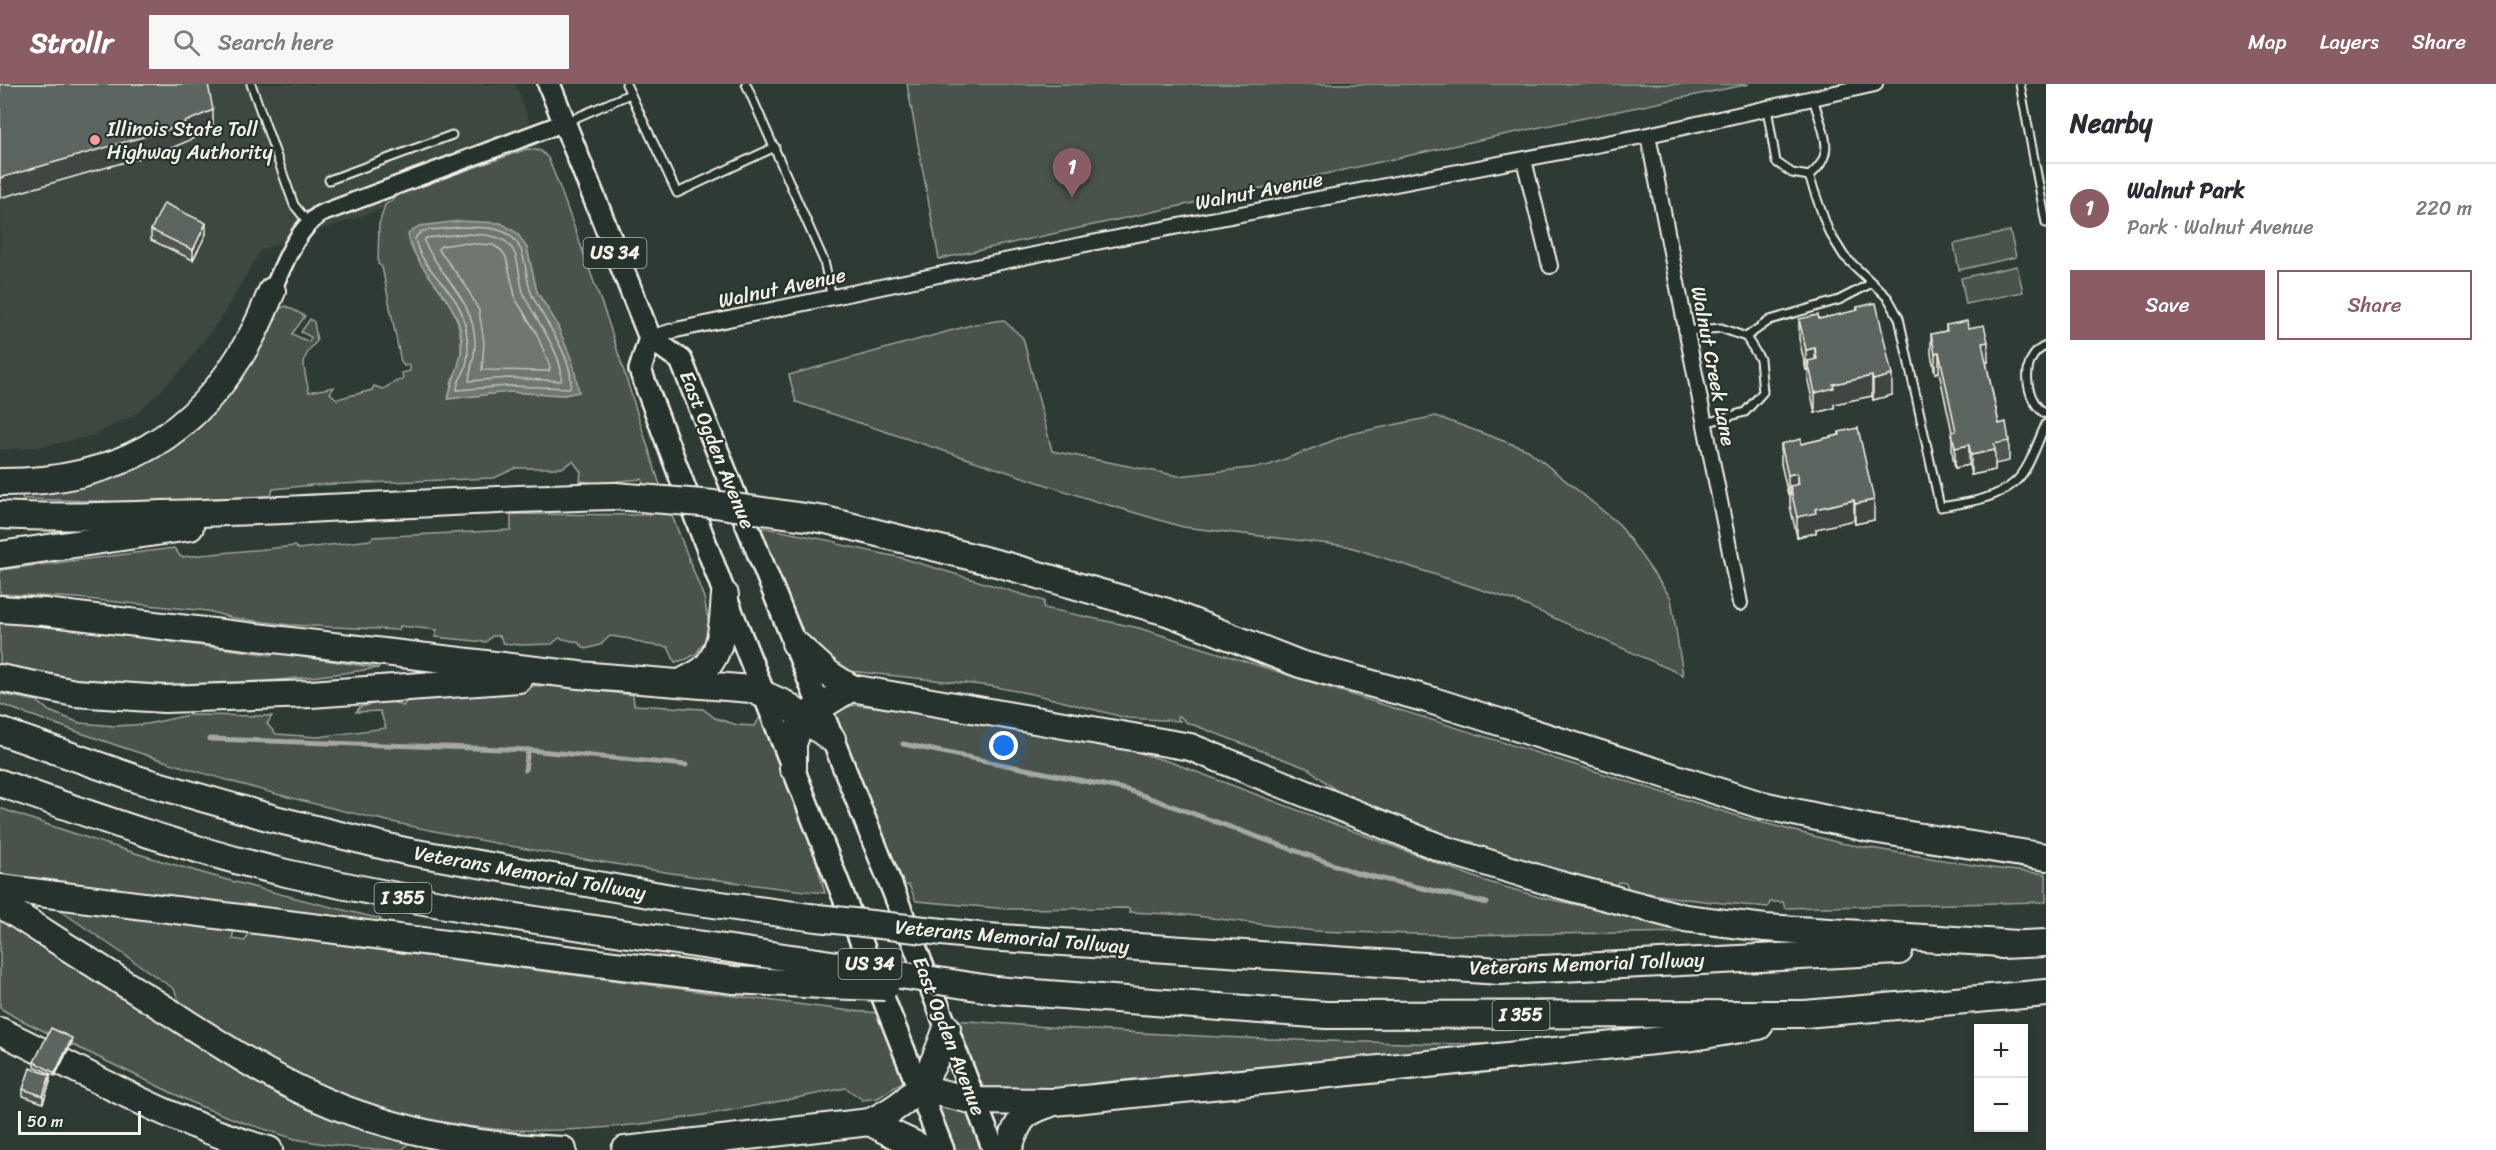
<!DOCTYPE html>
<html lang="en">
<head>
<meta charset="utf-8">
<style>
	:root { --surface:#fff; --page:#f7f7f7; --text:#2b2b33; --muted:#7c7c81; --line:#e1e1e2; --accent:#8a5d65 }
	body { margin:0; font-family:Sriracha,sans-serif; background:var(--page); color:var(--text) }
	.controls { position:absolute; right:18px; bottom:18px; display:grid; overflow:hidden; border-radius:0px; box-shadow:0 3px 9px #0003 }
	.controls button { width:54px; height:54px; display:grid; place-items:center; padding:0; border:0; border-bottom:2px solid var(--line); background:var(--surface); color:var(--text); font:30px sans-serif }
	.scale { position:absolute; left:18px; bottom:15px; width:123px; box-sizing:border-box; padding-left:6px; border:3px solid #f4f1e8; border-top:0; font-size:16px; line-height:21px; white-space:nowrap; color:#f4f1e8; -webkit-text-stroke:4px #26332d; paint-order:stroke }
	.you { position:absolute; left:1004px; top:662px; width:21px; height:21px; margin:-15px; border:4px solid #fff; border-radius:50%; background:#1a73e8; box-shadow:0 0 0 9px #1a73e833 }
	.badge { display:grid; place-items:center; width:39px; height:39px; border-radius:50%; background:var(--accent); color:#fff; font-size:20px; font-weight:700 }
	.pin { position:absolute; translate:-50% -50px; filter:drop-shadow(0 2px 3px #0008) }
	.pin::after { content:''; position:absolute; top:32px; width:21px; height:18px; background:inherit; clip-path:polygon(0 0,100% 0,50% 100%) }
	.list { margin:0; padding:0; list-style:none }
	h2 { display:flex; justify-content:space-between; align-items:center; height:78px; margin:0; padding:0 24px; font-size:26px }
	h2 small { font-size:20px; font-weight:400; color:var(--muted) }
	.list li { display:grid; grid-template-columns:39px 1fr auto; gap:18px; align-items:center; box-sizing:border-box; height:90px; padding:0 24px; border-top:2px solid var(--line) }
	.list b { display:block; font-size:22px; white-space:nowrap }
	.list p { margin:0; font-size:20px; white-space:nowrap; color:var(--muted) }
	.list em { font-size:20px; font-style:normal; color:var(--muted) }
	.actions { display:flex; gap:12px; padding:18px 24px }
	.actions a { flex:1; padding:14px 0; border:2px solid var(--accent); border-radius:0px; text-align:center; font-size:21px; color:var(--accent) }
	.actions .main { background:var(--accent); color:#fff }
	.icon { flex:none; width:33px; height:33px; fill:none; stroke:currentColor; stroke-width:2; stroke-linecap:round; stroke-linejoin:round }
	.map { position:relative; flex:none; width:2046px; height:1066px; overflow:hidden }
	header { display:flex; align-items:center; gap:36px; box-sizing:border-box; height:84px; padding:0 30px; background:var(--accent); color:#fff }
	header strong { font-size:28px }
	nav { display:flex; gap:33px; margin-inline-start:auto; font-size:21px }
	.search { width:420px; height:54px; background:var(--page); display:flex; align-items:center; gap:15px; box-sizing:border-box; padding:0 21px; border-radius:0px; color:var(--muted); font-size:22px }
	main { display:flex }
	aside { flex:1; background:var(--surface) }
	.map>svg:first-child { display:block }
</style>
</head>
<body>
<header>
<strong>Strollr</strong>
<div class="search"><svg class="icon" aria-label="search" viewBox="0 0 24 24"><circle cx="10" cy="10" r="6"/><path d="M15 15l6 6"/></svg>Search here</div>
<nav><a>Map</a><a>Layers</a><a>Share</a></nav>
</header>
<main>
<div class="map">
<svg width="2046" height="1066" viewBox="0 0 2046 1066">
	<rect width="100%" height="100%" fill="#2e3b34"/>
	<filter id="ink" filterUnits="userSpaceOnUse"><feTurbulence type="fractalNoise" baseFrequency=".0167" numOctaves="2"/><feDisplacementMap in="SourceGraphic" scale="12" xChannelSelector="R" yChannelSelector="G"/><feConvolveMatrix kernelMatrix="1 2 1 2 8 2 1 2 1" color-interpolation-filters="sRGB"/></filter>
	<g filter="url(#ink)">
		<polygon fill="#3c4841" points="0,0 515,0 542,71 261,166 219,237 180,288 136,330 92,352 37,363 0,366"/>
		<g fill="#48524c" stroke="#9ea29a" stroke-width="1.5" fill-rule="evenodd">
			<polygon points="907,0 1749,0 1493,53 939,175"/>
			<path d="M527,65l14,2 7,7 12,30 48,133 51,161 45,116 6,31 -6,13 -8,12 -9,5 -12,3 -7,-15 -24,-3 -14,-5 -20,-3 -10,9 -14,4 -9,-7 -18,-4 -7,6 -32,1 -17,-2 -3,-7h-8l-6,6 -51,-5 2,-7 -37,-4 -1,4 -109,-5 -57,-7 -25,-7 -132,-13 -76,-4v-24l174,-22 7,9 114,-11 3,3 72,-9 3,-3 138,-7v-16l140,1 -9,-36 -46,4 -16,-2 1,-9 -8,-11 -11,7h-46l-22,10 -181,7 -40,4 -2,7 -145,6 -104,-3 1,-6 120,-34 130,-148 13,-5 19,10 -13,18 17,8 2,-5 -10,-5 9,-13 4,3 3,19c-19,19 -13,26 -8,51l25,-5 -4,6 7,6 35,-9 2,-4 9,3 14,-8 6,-1 -1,-7 8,-2v-6l-6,1 -3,-4 -19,-95 -4,-3 1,-40 6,-19 17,-12zM410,161l117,3 10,44 19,30 23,70 -15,3 -56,-3 -59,7c1,-6 1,-13 3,-19 2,-6 7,-10 8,-17 8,-55 -26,-75 -50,-118z"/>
			<polygon points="2010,147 2016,173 1959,186 1954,160"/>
			<polygon points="2017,182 2023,208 1966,220 1961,194"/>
			<polygon points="1003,236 1023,254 1052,367 1179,392 1267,382 1350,350 1436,332 1528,366 1619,440 1671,514 1683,591 1513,516 1347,462 1183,443 1095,417 796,318 789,291 975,240"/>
			<path d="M761,443l76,15v2l65,14 142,43v7l95,20 602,189 99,26 151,25 55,6v28l-261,6 -2,-6h-13l-2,5c-46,-4 -93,-8 -139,-17l-3,-7 -8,-1 -3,6 -140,-38 -1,-8 -9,-2 -5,5 -108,-42 -43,-34 -123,-47 -6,-6 -3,1 3,4 -53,-3 -90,-23 -46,-9 -142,-15c-5,-1 -13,-2 -18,-4 -27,-13 -58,-110 -70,-140z"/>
			<path d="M0,538l104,11 168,22 3,-2 104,15c-126,19 -253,25 -379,0z"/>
			<path d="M479,602h79l75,9 1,10 69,4 12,9 22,7 18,1 5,-9 55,139 10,37c-72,-7 -144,-18 -216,-30 -136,-22 -271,-49 -403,-89 -70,-21 -138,-45 -206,-70v-10l37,7 12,10 31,12 35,3 32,-2 42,-9 83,1 -5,8 9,10 42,3 68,-9 -6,-17 -24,1 4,-5 22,-5 1,-4 20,8 10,-14z"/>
			<polygon points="855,621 907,626 1095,655 1173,679 1485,797 1539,813 1709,848 1447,851 1314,847 1188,831 1130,828 1129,824 1008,825 916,817 909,801 904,801 836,635 836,626"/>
			<path d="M0,724c125,45 252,81 381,111l-2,5 -375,-49 -4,-2z"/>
			<path d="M55,823l179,23 -2,9 13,2 3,-8 603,78 29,2 24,68 -26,17 -15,2 -17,-12c-110,22 -221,46 -334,42 -51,-2 -103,-14 -151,-30 -59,-20 -113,-53 -167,-84l-14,-13 -6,-14z"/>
			<polygon points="0,833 238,988 317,1026 428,1059 429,1066 420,1059 416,1062 409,1059 402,1066 362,1065 319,1059 295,1055 239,1037 195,1020 15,933 0,924"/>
			<path d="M955,936c175,14 351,23 527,24l3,6 -191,16 -7,-2 -192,19 -3,3 -96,10 -12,-3z"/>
			<polygon points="933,1013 967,1026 983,1066 954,1066"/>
		</g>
		<path fill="#6f7770" stroke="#a4a8a0" stroke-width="1.5" d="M460,137l41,2 16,10 10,15 10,44 19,30 17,41 6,29 -15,3 -56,-3 -60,7c4,-19 13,-34 14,-54 1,-46 -46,-69 -54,-111l11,-8z"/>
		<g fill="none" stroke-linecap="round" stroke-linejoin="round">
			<g stroke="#bfc0b8" stroke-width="1.5">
				<path d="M460,143c17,1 40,-2 53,11 15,15 11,39 19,57 10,22 45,68 38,93l-62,-2 -51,4c0,-9 5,-13 8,-21 5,-16 3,-36 -2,-52 -8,-29 -43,-48 -48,-79l7,-7z"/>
				<path d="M461,150c14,1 33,-1 45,8 16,12 11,38 19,55 9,20 41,62 36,84l-53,-3 -39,3c1,-12 6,-24 6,-36 1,-44 -35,-68 -51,-104l2,-3z"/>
				<polygon points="461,159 493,161 501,166 506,173 516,216 536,248 550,283 549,287 482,286 484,258 479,227 466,202 438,165 441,162"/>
			</g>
			<g stroke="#a4a8a0" stroke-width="5">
				<polyline points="210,655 528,666 686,681"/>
				<polyline points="903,660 1128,706 1357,789 1487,819"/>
				<polyline points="525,686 528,666"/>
			</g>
			<g stroke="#f4f1e8" stroke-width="11">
				<g id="service">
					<polyline points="251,0 294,121 308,138"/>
					<polyline points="626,0 677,109 775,63"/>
					<polyline points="746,0 824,177 832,214"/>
					<polyline points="2020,0 2046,139"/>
					<path d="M1767,24l9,54 16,11 17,3c31,-24 11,-48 4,-79"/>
					<polyline points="566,38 630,10"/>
					<path d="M1809,92l19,54 16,26 44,42 11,20 41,189c24,-4 55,-7 75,-25 15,-13 22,-40 31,-58"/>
					<polyline points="329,96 452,51"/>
					<polyline points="1686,247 1721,244 1746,253 1770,236 1839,216 1872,199"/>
					<path d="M2046,262c-27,10 -22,55 0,68"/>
					<polyline points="1705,339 1745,328 1763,308 1760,275 1746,253"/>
				</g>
			</g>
			<g stroke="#f4f1e8" stroke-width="18">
				<g id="minor">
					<polyline points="1648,51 1740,519"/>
					<polyline points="1524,76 1550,182"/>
					<polyline points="650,254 676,246 1081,161 1648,51 1875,0"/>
				</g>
			</g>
			<g stroke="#f4f1e8" stroke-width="21">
				<path id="tertiary" d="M272,207c12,-26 23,-60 48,-77l243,-91"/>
			</g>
			<g stroke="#f4f1e8" stroke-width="26">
				<g id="primary">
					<polyline points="549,0 650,254"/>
					<polyline points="650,254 681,276 893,806 994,1066"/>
					<polyline points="650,254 640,286 725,511 943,1066"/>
				</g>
			</g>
			<g stroke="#f4f1e8" stroke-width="30">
				<g id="motorway">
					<path d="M0,398c113,1 197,-44 251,-145 8,-14 14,-30 21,-46"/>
					<path d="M0,431c55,3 109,1 164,-1 150,-3 300,-15 451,-18"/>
					<polyline points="826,436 1004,481 1167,528 1300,580 1427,615 1758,720 1872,745 2046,773"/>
					<polyline points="0,471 190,443"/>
					<polyline points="0,525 44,528 579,591 751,605 785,620 832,655"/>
					<polyline points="795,559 829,590 851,604 1190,663 1446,766 1557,800 1685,834 1765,844 2018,860"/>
					<polyline points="0,594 75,609 164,615 311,610 519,595"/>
					<path d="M682,598c7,-4 14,-7 21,-12 20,-16 20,-51 22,-75"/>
					<polyline points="0,647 140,696 275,735 405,767 677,815 809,833"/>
					<polyline points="793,684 793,660 802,634 851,604"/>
					<path d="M0,699c94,33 189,67 286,90 175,40 354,62 532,89"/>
					<polyline points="0,804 734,896 822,901"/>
					<path d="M0,820c58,37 115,74 173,110 63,41 125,82 197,104 66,21 124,29 193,32"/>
					<polyline points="987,853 1500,887 1899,867"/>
					<polyline points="2001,861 2046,859"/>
					<polyline points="996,906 1326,931 1805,930 2046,909"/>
					<path d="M0,947c88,42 175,94 269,119"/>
					<polyline points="920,1004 975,1017 1055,1018 1693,953 1759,942"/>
					<path d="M870,1038c18,11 37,18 56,28"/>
					<path d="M625,1066l245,-28c50,-24 59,-44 77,-94"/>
					<path d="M1008,1066c11,-29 11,-36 41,-46"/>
				</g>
			</g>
			<use href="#service" stroke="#26332d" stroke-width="7"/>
			<use href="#minor" stroke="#26332d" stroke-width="14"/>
			<use href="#tertiary" stroke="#26332d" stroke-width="16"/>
			<use href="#primary" stroke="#26332d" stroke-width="21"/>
			<use href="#motorway" stroke="#26332d" stroke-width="26"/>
			<g stroke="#f4f1e8" stroke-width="30" stroke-linecap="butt">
				<g id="motorway-bridge">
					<polyline points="615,412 714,420 826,436"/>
					<polyline points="809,833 987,853"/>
					<polyline points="818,878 996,906"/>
					<polyline points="822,901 885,903"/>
				</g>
			</g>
			<use href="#motorway-bridge" stroke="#26332d" stroke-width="26"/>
		</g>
		<g fill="#4f5751" stroke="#f4f1e8" stroke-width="1.5">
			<polygon points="151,146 206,150 193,176 151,156"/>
			<polygon points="1857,223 1892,311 1873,316 1872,312 1834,320 1834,324 1815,329 1808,297 1808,286 1806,286 1799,255 1799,235 1819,235 1857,227"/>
			<polygon points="1946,241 1968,244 1988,278 1986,278 1999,340 2009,357 2009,377 1995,380 1995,386 1971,391 1969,381 1955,384 1952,368 1952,348 1939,288 1935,289 1931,270 1931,250 1946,247"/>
			<polygon points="1839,348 1874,436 1855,440 1854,436 1816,445 1816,449 1797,453 1790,422 1790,410 1788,411 1781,380 1781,360 1801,360 1839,351"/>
			<polygon points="72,958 55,992 34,982 34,978"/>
			<polygon points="50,998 43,1019 23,1012 23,1005"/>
		</g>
		<g fill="#404742" stroke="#f4f1e8" stroke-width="1.5">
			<polygon points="213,26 213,46 167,66 0,114 0,94"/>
			<polygon points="206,139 206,150 193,176 193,166"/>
			<polygon points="1988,258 1988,278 1982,279 1982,259"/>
			<polygon points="1815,264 1815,284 1808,277 1808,286 1806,286 1806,266"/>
			<polygon points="1939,268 1939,288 1935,289 1935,269"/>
			<polygon points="1892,291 1892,311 1873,316 1873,296"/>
			<polygon points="1872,292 1872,312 1834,320 1834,324 1815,329 1815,309 1833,300"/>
			<polygon points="1969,361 1969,381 1955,384 1955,364"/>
			<polygon points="1995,366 1995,386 1971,391 1971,371"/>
			<polygon points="1797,389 1797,409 1790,402 1790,410 1788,411 1788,391"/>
			<polygon points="1854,416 1854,436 1816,445 1816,449 1797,453 1797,433 1815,425"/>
			<polygon points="1874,416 1874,436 1855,440 1855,420"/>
			<polygon points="72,954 72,958 55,992 55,989"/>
			<polygon points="50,991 50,998 43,1019 43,1012"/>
		</g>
		<g fill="#5c655e" stroke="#f4f1e8" stroke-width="1.5">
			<polygon points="0,0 208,0 213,26 167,46 0,94"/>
			<polygon points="164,119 206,139 193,166 151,146"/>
			<polygon points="1876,219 1892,291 1873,296 1872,292 1833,300 1834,304 1815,309 1808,277 1817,275 1815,264 1806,266 1799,235 1818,231 1819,235 1858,226 1857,223"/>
			<polygon points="1967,237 1968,244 1984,241 1988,258 1982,259 1999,340 2006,338 2009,357 1994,360 1995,366 1971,371 1969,361 1955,364 1952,348 1956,347 1939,268 1935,269 1931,250 1947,247 1946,241"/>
			<polygon points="1858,344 1874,416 1855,420 1854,416 1815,425 1816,429 1797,433 1790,402 1799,400 1797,389 1788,391 1781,360 1801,355 1801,360 1840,351 1839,348"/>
			<polygon points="51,944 72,954 55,989 34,978"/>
			<polygon points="30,984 50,991 43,1012 23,1005"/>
		</g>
	</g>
	<circle fill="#ff9aa2" stroke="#26332d" stroke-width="2" cx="95" cy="56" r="6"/>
	<g text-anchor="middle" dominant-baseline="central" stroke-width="4.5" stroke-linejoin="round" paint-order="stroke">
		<g fill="#26332d" stroke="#b6b8b0" stroke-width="1.5">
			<rect x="583.5" y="154" width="63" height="30" rx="4.5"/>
			<rect x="374.5" y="799" width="57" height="30" rx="4.5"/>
			<rect x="838.5" y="865" width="63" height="30" rx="4.5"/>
			<rect x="1492.5" y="916" width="57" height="30" rx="4.5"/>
		</g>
		<g font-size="18" font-weight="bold" fill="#f4f1e8">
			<text x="615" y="169">US 34</text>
			<text x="403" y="814">I 355</text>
			<text x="870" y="880">US 34</text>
			<text x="1521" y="931">I 355</text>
		</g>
		<g font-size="20" fill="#f4f1e8" stroke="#26332d" text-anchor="start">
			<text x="107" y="45">Illinois State Toll<tspan x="107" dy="23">Highway Authority</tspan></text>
		</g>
		<g font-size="20" fill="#f4f1e8" stroke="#26332d">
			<text transform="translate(1259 107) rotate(-11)">Walnut Avenue</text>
			<text transform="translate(782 204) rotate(-12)">Walnut Avenue</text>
			<text transform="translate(1713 282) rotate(79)">Walnut Creek Lane</text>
			<text transform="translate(717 366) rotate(68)">East Ogden Avenue</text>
			<text transform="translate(530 789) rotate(10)">Veterans Memorial Tollway</text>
			<text transform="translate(1012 853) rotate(5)">Veterans Memorial Tollway</text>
			<text transform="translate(1587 880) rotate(-2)">Veterans Memorial Tollway</text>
			<text transform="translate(949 952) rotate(69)">East Ogden Avenue</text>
		</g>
	</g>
</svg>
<div class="controls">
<button>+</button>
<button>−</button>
</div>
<div class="scale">50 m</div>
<div class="you"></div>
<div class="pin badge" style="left:1072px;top:114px">1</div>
</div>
<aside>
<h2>Nearby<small></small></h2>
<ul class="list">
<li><span class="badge">1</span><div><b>Walnut Park</b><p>Park · Walnut Avenue</p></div><em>220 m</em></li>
</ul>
<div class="actions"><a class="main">Save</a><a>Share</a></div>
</aside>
</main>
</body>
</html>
